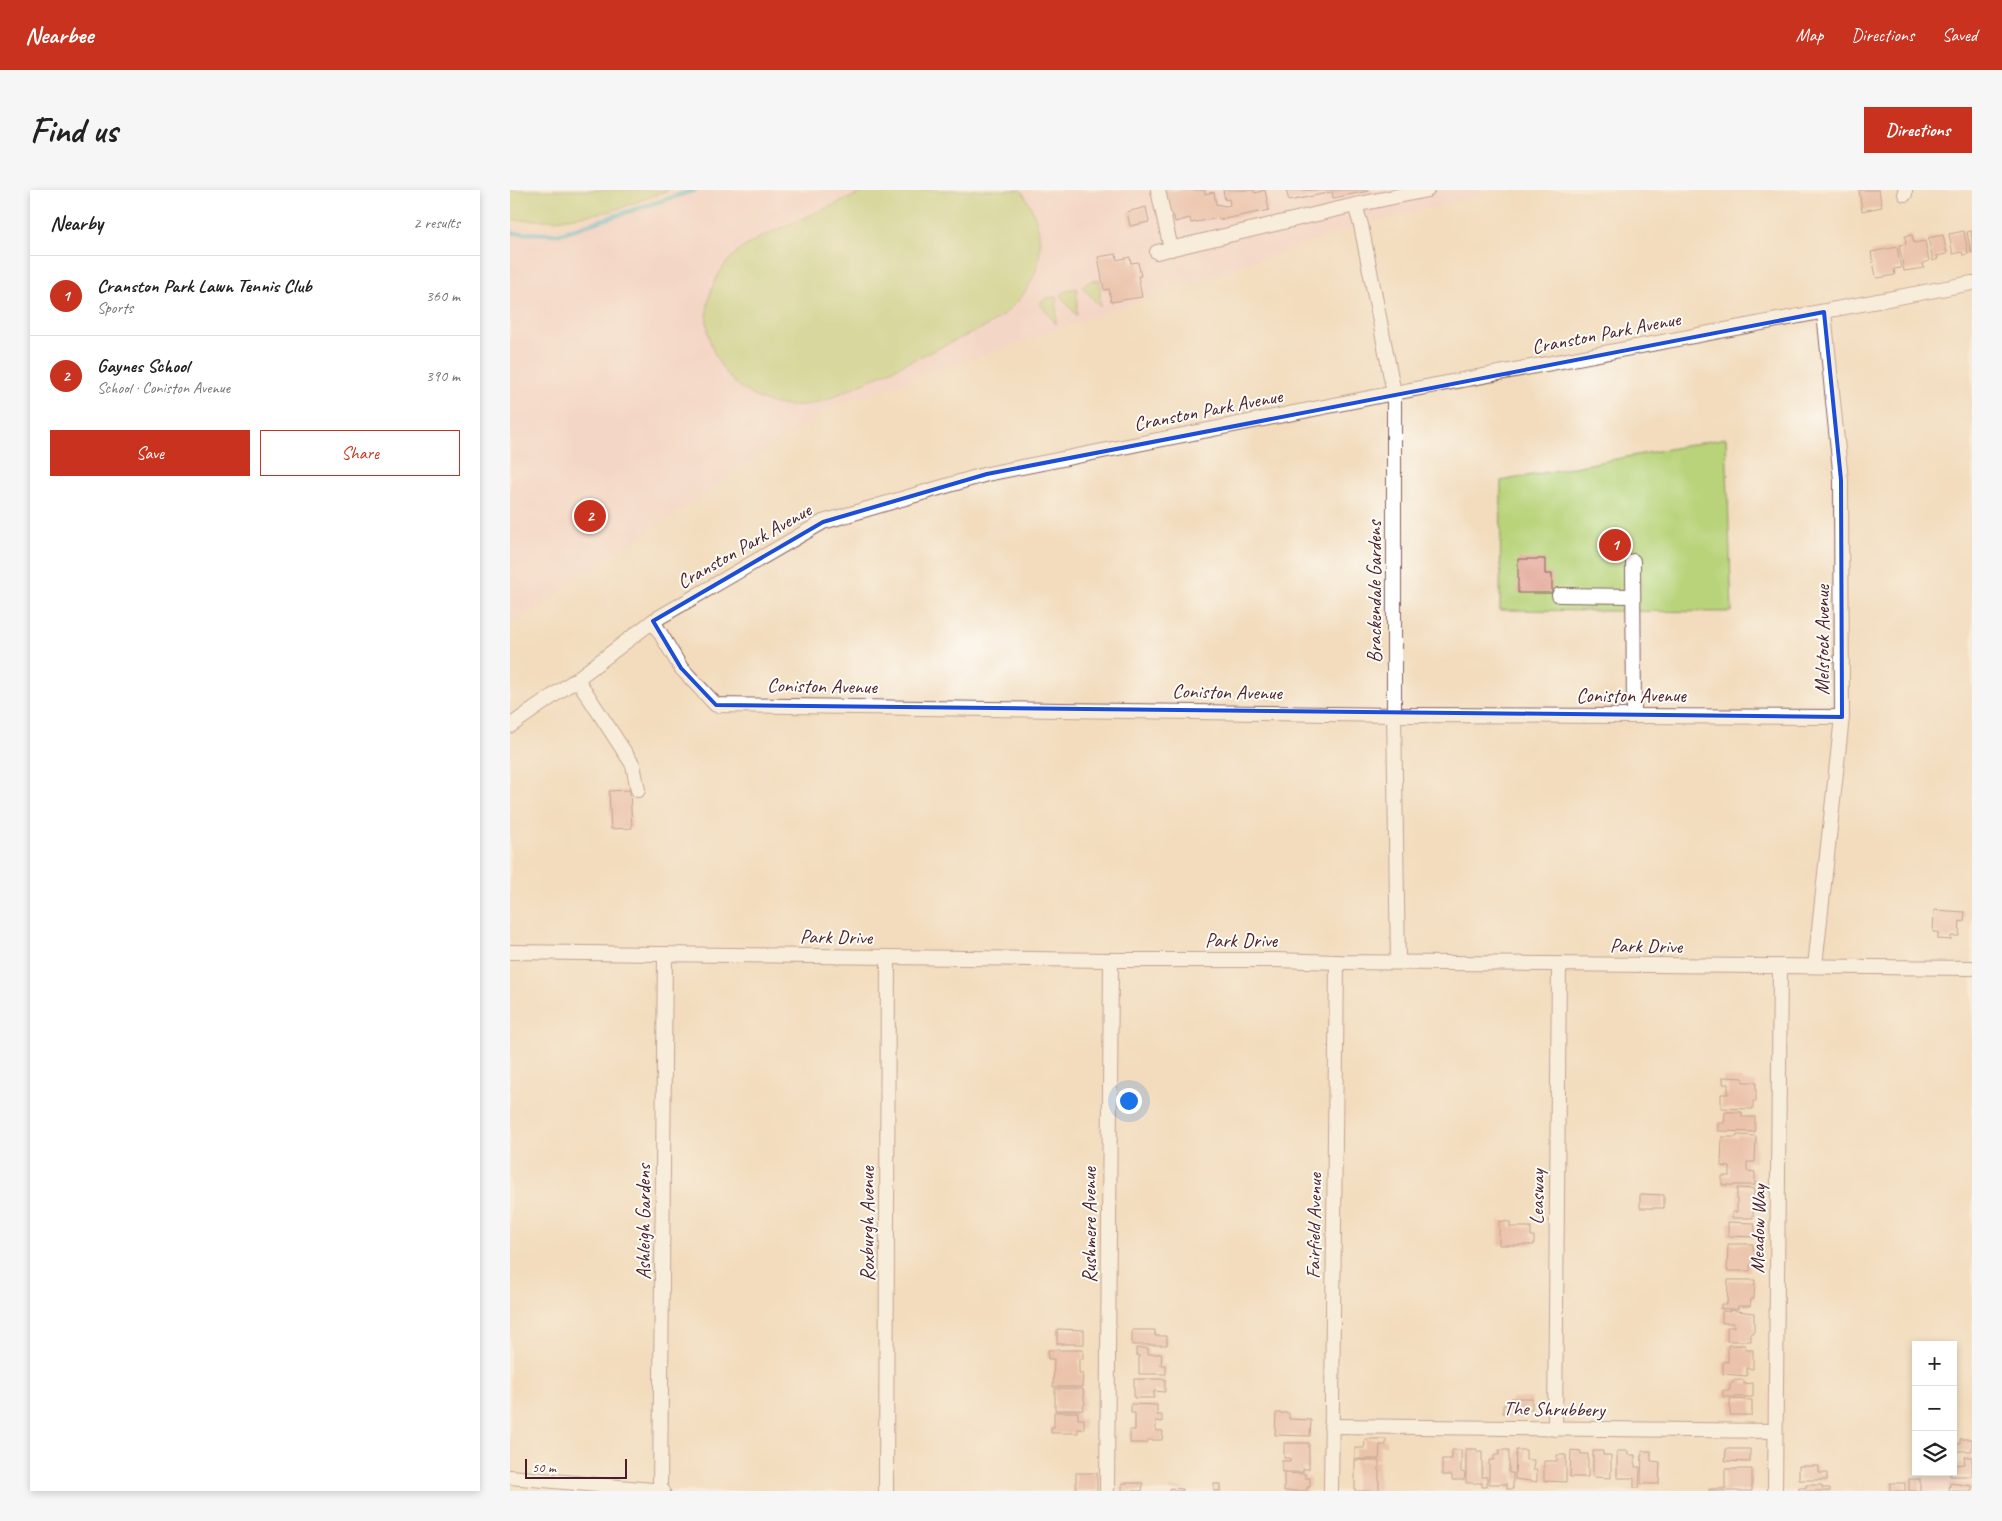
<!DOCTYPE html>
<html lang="en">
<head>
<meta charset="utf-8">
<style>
	:root { --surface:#fff; --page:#f6f6f6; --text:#222; --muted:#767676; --line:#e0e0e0; --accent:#c8321e }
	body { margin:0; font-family:Caveat,sans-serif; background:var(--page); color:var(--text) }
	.controls { position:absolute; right:15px; bottom:15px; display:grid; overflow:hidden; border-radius:0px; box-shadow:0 2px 8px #0003 }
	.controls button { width:45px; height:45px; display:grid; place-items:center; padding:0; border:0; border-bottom:1px solid var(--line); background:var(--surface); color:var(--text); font:25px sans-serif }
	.scale { position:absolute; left:15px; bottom:12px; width:102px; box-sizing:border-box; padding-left:5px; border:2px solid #4a1f2b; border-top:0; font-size:14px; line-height:18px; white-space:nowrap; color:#4a1f2b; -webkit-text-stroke:4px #fdfcf7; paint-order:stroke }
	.you { position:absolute; left:618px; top:910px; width:18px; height:18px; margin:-12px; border:4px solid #fff; border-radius:50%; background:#1a73e8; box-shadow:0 0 0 8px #1a73e833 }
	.badge { display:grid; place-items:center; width:32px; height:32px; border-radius:50%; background:var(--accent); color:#fff; font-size:16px; font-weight:700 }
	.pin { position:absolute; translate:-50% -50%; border:2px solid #fff; box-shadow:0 1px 5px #0006 }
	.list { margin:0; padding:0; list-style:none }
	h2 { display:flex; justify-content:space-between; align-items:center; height:65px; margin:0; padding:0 20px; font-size:21px }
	h2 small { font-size:16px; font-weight:400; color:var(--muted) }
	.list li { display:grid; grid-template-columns:32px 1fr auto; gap:15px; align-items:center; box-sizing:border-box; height:80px; padding:0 20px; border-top:1px solid var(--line) }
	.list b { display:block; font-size:19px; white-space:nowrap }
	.list p { margin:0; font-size:16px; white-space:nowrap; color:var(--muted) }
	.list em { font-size:16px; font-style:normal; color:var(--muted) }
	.actions { display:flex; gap:10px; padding:15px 20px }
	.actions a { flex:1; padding:11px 0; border:1px solid var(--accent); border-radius:0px; text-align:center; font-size:18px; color:var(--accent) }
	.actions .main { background:var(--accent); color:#fff }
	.icon { flex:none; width:28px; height:28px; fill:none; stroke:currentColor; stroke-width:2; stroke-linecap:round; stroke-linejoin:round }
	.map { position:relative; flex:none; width:1462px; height:1301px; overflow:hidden; border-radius:0px }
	header { display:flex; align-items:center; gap:30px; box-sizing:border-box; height:70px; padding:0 25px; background:var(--accent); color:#fff }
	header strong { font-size:24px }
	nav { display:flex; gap:28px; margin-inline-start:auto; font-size:18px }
	.intro { display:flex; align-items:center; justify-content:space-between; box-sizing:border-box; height:120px; padding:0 30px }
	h1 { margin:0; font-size:35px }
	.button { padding:12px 22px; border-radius:0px; background:var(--accent); color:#fff; font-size:18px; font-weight:700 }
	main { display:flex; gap:30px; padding:0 30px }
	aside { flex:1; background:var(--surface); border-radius:0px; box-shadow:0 2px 8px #0003 }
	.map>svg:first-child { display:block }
</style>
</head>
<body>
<header>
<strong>Nearbee</strong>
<nav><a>Map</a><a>Directions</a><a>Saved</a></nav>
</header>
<div class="intro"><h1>Find us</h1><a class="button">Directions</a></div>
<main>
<aside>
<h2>Nearby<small>2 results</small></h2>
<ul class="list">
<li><span class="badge">1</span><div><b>Cranston Park Lawn Tennis Club</b><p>Sports</p></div><em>360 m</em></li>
<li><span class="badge">2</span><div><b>Gaynes School</b><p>School · Coniston Avenue</p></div><em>390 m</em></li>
</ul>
<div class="actions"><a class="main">Save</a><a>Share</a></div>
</aside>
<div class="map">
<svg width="1462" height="1301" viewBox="0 0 1462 1301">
	<rect width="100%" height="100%" fill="#fdfcf7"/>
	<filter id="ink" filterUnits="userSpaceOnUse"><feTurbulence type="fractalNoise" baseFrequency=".02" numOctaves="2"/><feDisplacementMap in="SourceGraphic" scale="10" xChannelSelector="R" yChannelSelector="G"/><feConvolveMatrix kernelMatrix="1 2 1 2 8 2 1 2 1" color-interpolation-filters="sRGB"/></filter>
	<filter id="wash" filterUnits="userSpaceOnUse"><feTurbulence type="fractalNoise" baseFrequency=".0096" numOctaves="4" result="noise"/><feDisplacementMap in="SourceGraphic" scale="20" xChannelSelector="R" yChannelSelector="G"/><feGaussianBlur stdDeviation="1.12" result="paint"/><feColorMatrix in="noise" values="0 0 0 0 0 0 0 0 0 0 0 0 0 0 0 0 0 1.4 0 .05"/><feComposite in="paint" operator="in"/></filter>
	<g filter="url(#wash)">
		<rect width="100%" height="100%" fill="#f2dcbd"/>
		<g fill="#f7cfd2">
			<polygon points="173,0 972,0 973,5 851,35 322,217 0,436 0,35 47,38"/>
			<polygon points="1397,1288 1462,1290 1462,1301 1397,1301"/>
		</g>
		<g fill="#b8d379" stroke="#817952">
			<polygon points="0,0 159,0 102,21 46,30 0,30"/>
			<path d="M358,0h153c36,53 19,104 -34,136l-161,74c-11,3 -22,6 -33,6 -76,-2 -113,-91 -64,-146 17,-19 44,-28 66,-38 24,-11 48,-21 73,-32z"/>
			<polygon points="590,90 590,117 572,96 581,91"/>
			<polygon points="567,98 567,126 550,105 558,100"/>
			<polygon points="547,107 546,134 529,113 537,108"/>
			<polygon points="1216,248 1222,422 990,420 991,291"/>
		</g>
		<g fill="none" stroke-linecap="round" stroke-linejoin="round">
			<polyline stroke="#53bbd1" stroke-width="4.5" points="0,43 49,44 185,0"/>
		</g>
		<g id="blocks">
			<g fill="#e3a394">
				<polygon points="652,0 695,0 695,4 704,2 706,14 716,16 720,15 719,9 715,10 713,0 744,0 745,3 755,0 759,20 709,30 709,28 681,33 680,28 665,32 664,26 658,27"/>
				<polygon points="776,0 859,0 859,1 823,8 822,2 779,11"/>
				<polygon points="1349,0 1369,0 1372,17 1352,21"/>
				<polygon points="636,17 639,32 620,36 617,22"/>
				<polygon points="1454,41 1458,64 1453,65 1452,62 1443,64 1439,44"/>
				<polygon points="1462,41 1462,63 1461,63 1457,42"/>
				<polygon points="1402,45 1404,53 1415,51 1419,71 1413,73 1414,78 1394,81 1389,55 1396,54 1395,46"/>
				<polygon points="1433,45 1437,64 1427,66 1428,69 1423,71 1418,48"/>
				<polygon points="1387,57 1391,78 1384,79 1385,85 1368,88 1366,87 1361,62"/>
				<polygon points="606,64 607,70 620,67 621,73 628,72 631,86 628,86 632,107 601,112 599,99 594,100 588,67"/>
				<polygon points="1008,369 1035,369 1035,384 1042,384 1042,403 1008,403"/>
				<polygon points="120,600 122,638 101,639 99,601"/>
				<polygon points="1424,720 1455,722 1454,732 1450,731 1449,746 1441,746 1441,750 1428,749 1428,742 1423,742"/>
				<polygon points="1213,887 1233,888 1233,892 1246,892 1246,911 1243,911 1243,919 1211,918 1211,904 1218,904 1218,894 1213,894"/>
				<polygon points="1215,922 1232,922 1232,927 1245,927 1245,942 1208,941 1208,933 1214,933"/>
				<polygon points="1227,945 1246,946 1245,972 1237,972 1237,981 1245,982 1245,995 1212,995 1212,986 1220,986 1220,977 1211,976 1212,947 1227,947"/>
				<polygon points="1227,998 1244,999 1243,1028 1222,1028 1222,1022 1227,1022"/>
				<polygon points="1130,1004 1154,1005 1154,1018 1130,1018"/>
				<polygon points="989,1031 1000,1032 1000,1037 1021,1037 1021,1046 1024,1046 1024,1055 989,1055"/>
				<polygon points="1218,1032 1244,1033 1246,1047 1218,1046"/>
				<polygon points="1218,1054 1243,1054 1243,1061 1245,1061 1245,1075 1240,1075 1240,1081 1217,1081"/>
				<polygon points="1218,1090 1245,1090 1244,1109 1241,1109 1240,1116 1228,1116 1228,1119 1211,1119 1211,1114 1217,1114"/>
				<polygon points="1219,1120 1244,1123 1244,1143 1241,1143 1241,1151 1217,1151 1217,1137 1224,1137 1224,1133 1212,1133 1212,1121 1220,1122"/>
				<polygon points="547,1139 574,1140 574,1154 547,1154"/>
				<polygon points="622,1140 645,1140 645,1146 657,1146 657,1155 622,1155"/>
				<polygon points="1218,1155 1235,1155 1235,1160 1243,1160 1243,1179 1237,1178 1237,1186 1213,1184 1213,1171 1218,1172"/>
				<polygon points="626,1158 638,1158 638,1164 652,1164 651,1175 656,1175 656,1184 629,1184 629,1165 626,1165"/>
				<polygon points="538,1160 573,1160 573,1169 569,1169 569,1184 573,1184 572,1197 543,1197 544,1169 538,1169"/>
				<polygon points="624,1189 655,1189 655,1202 644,1201 644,1208 624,1208"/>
				<polygon points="1223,1190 1234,1190 1234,1194 1243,1193 1243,1207 1213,1207 1213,1200 1220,1200 1220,1193 1223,1193"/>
				<polygon points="545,1199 573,1199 575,1215 573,1216 573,1220 545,1220"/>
				<polygon points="1001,1208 1022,1208 1022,1219 1015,1219 1015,1223 993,1223 993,1215 1001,1215"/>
				<polygon points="1220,1209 1242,1210 1242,1225 1220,1225"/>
				<polygon points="621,1214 647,1215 647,1225 652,1225 652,1232 646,1231 646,1241 653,1241 652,1250 638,1250 637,1253 620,1253 620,1240 625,1240 625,1223 621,1223"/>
				<polygon points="544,1222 568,1222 568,1229 574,1229 574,1239 568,1239 568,1243 541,1243 541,1237 544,1237"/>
				<polygon points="766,1223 779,1223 779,1229 801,1230 800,1246 765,1245"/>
				<polygon points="855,1249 876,1249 876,1255 870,1255 869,1269 845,1269 845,1258 854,1258"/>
				<polygon points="1450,1249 1462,1249 1462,1261 1444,1261 1444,1254 1450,1254"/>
				<polygon points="774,1253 799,1253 799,1279 793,1279 793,1282 772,1282 772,1271 780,1271 780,1268 774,1268"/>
				<polygon points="956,1259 967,1259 967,1262 972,1262 972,1287 977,1287 977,1297 972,1297 972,1293 956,1293"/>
				<polygon points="1216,1259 1240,1259 1240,1272 1215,1271"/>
				<polygon points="942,1260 951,1260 951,1282 955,1283 954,1290 942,1290 942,1285 932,1285 932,1269 942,1269"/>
				<polygon points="989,1260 999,1260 999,1283 1003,1283 1003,1299 997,1299 997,1294 979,1294 979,1270 984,1270 984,1265 989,1265"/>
				<polygon points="1006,1260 1016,1260 1016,1270 1024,1270 1023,1280 1027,1280 1027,1292 1005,1289"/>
				<polygon points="1061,1260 1071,1261 1071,1264 1078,1264 1078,1287 1060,1287"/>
				<polygon points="1083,1261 1093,1261 1093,1265 1101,1265 1101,1288 1083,1287"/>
				<polygon points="1107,1261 1118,1261 1118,1265 1125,1265 1125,1277 1130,1277 1129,1298 1124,1298 1124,1288 1107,1288"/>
				<polygon points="1132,1261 1141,1261 1141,1271 1150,1272 1149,1294 1131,1294"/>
				<polygon points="1047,1265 1056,1265 1056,1292 1034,1291 1034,1271 1047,1271"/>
				<polygon points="1454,1267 1462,1267 1462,1286 1440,1286 1440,1282 1443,1282 1443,1275 1455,1274"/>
				<polygon points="845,1270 869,1271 869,1301 845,1301"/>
				<polygon points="1289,1276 1309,1276 1309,1283 1317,1283 1317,1290 1289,1290"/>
				<polygon points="1215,1279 1242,1279 1242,1301 1199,1301 1199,1299 1215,1299"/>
				<rect x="566" y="1283" width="21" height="18"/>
				<polygon points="774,1283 795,1284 795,1288 800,1288 800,1297 797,1297 797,1301 774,1301"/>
				<rect x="1399" y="1289" width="11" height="12"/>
				<polygon points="612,1293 633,1293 632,1301 612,1301"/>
				<rect x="1380" y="1293" width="15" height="8"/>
				<polygon points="1440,1293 1462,1296 1462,1301 1439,1301"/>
				<rect x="704" y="1294" width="6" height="7"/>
				<polygon points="1296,1295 1312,1295 1312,1298 1320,1298 1320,1301 1289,1301 1289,1298 1296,1298"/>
				<polygon points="660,1298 673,1299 673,1301 660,1301"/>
			</g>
		</g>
	</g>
	<g filter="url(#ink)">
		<use href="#blocks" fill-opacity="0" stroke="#85615e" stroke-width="1"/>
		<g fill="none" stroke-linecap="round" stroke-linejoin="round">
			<g stroke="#85615e" stroke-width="16">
				<g id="minor">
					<polyline points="648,0 661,59"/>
					<polyline points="1395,0 1395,4"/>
					<polyline points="647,62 845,15"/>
					<polyline points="1123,371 1124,525"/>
					<polyline points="1049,405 1123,406"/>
					<polyline points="143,431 171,478 206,515 884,525 1332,527"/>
					<polyline points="67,489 123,575 128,600"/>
					<polyline points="0,536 67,489 143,431 313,332 477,284 884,203 1462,93"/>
					<polyline points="0,762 601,770 766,770 827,772 1462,778"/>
					<polyline points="888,772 884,525 884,203 851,35 845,15 917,0"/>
					<polyline points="1305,776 1332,527 1331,290 1314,122"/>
					<polyline points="821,1236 1265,1241"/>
					<polyline points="1045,1239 1049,775"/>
					<polyline points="0,1287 153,1301"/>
					<polyline points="150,1301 155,764"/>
					<polyline points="376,1301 378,767"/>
					<polyline points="597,1301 601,770"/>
					<polyline points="821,1301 827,772"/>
					<polyline points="1265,1301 1270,777"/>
				</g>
			</g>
			<use href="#minor" stroke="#fff" stroke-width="14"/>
		</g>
	</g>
	<path d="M0 0H1462V1301H0ZM1314,122l17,168 1,237 -1126,-12 -35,-37 -28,-47 170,-99 164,-48z" fill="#f2dcbd" fill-opacity=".55" fill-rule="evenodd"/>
	<path fill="none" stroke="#1d4ed8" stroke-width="4" stroke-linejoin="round" d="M1314,122l17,168 1,237 -1126,-12 -35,-37 -28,-47 170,-99 164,-48z"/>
	<g text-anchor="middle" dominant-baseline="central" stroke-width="4" stroke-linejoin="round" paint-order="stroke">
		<g font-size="20" fill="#4a1f2b" stroke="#fdfcf7">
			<text transform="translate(1096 143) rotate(-11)">Cranston Park Avenue</text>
			<text transform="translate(698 220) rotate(-11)">Cranston Park Avenue</text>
			<text transform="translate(234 356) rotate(-30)">Cranston Park Avenue</text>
			<text transform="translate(864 402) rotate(-90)">Brackendale Gardens</text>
			<text transform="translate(1312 450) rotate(-90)">Melstock Avenue</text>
			<text transform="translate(312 496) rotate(1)">Coniston Avenue</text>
			<text transform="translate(717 502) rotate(1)">Coniston Avenue</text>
			<text x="1121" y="505">Coniston Avenue</text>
			<text transform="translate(326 747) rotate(1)">Park Drive</text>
			<text x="731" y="750">Park Drive</text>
			<text transform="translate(1136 756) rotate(1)">Park Drive</text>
			<text transform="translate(1027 1007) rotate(-89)">Leasway</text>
			<text transform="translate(133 1032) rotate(-90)">Ashleigh Gardens</text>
			<text transform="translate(357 1034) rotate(-90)">Roxburgh Avenue</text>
			<text transform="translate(579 1035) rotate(-90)">Rushmere Avenue</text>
			<text transform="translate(804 1036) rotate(-89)">Fairfield Avenue</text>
			<text transform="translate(1248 1039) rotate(-89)">Meadow Way</text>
			<text transform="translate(1044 1219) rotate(1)">The Shrubbery</text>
		</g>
	</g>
</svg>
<div class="controls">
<button>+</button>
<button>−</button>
<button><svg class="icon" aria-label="layers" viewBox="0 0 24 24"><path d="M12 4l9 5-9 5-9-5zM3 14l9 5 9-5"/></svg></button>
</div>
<div class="scale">50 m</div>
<div class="you"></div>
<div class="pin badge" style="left:1105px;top:355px">1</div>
<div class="pin badge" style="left:80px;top:326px">2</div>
</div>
</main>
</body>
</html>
